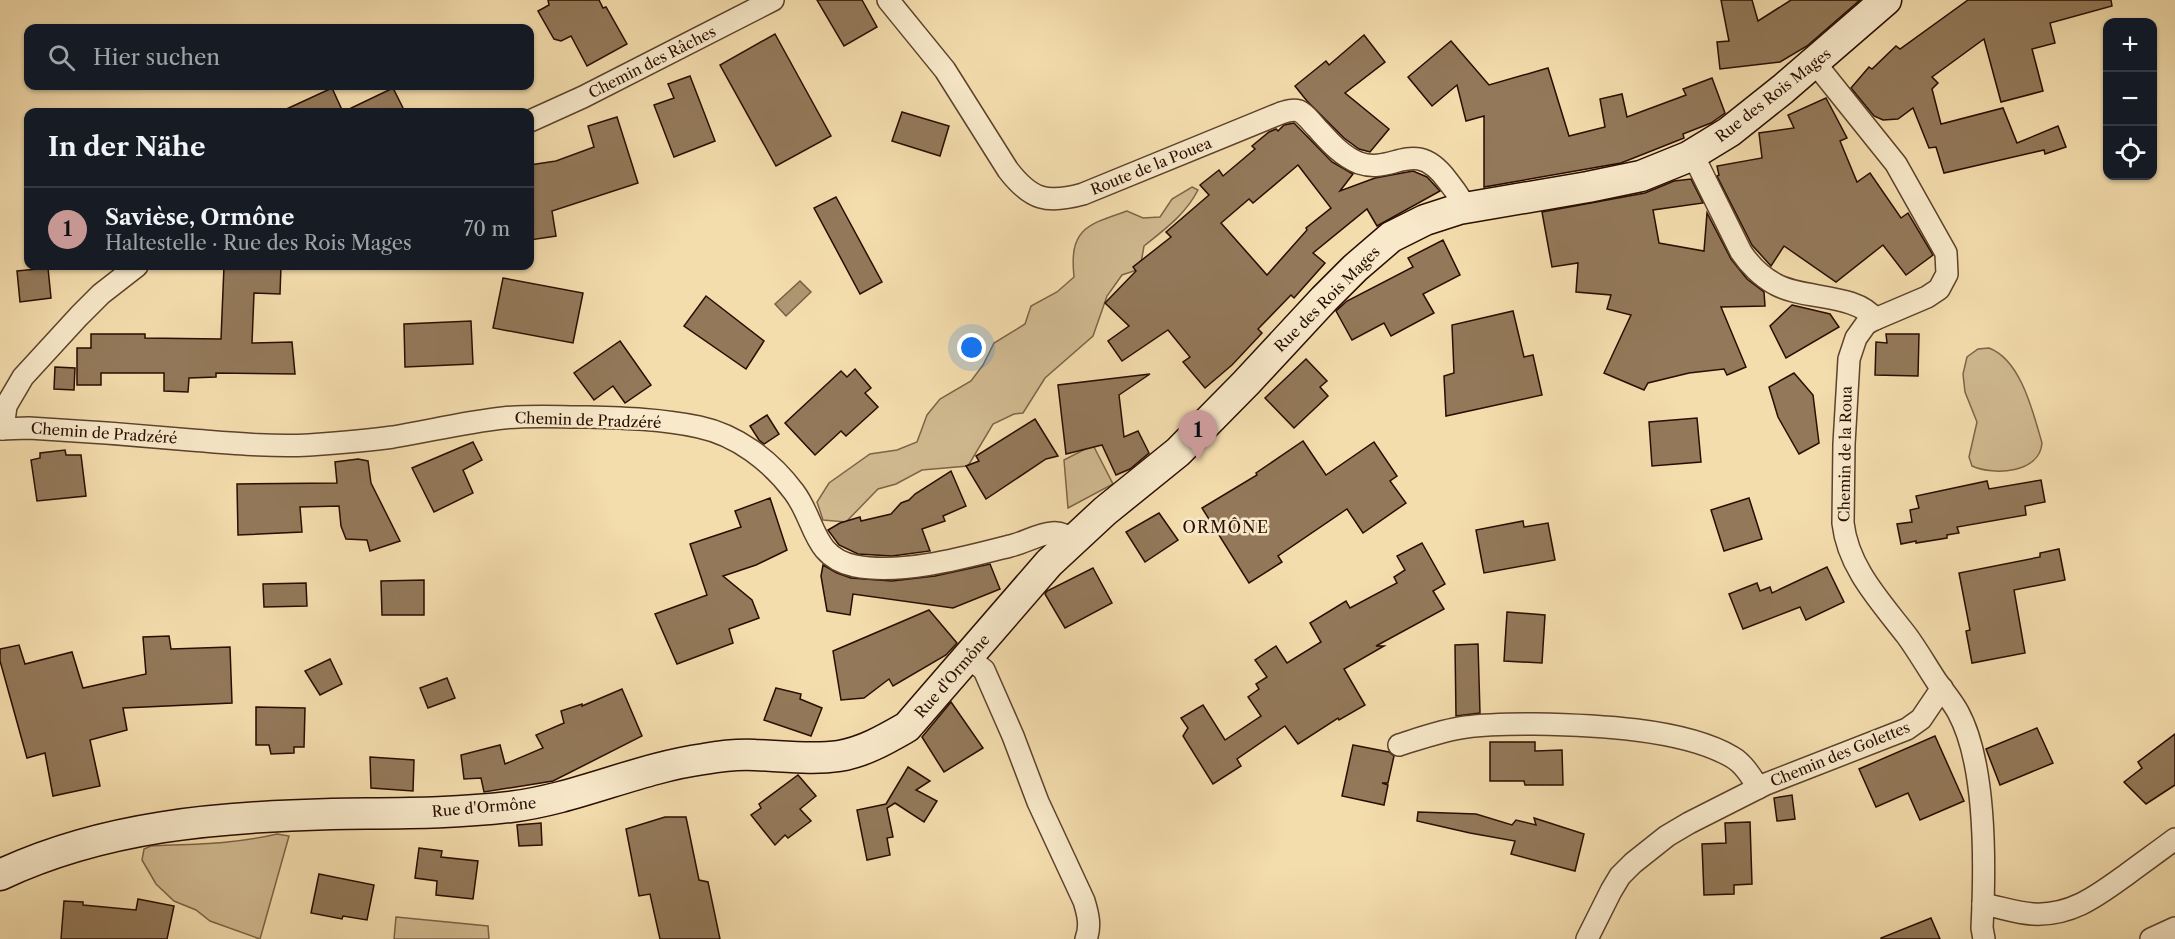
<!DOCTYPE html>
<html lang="de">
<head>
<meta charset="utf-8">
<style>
	:root { --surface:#171b24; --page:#20242c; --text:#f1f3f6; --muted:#9ea1a6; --line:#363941; --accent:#c59692 }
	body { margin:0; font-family:"Libre Caslon Text",serif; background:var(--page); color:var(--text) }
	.controls { position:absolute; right:18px; top:18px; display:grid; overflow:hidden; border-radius:12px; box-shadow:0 2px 4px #0004 }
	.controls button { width:54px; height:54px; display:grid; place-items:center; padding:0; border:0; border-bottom:2px solid var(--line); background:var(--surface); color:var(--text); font:30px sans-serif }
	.you { position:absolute; left:972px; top:348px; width:21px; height:21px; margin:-15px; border:4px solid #fff; border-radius:50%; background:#1a73e8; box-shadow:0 0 0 9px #1a73e833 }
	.badge { display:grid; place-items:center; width:39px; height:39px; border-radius:50%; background:var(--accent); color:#111; font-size:20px; font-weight:700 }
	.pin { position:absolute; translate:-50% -50px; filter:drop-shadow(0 2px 3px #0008) }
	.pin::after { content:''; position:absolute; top:32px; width:21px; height:18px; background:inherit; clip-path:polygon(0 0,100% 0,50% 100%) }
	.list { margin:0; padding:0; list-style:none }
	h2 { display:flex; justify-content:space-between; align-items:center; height:78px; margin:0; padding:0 24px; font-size:26px }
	h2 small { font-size:20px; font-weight:400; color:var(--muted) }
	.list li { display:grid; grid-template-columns:39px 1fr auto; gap:18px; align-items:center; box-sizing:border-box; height:84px; padding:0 24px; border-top:2px solid var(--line) }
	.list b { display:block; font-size:22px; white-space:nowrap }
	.list p { margin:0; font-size:20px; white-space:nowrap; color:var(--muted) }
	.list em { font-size:20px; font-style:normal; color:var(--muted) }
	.icon { flex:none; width:33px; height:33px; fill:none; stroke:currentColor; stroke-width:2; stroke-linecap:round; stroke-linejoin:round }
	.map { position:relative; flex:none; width:2175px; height:939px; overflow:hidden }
	.search { position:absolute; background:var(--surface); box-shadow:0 2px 4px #0004; left:24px; top:24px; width:510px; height:66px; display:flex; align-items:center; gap:15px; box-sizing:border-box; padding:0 21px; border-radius:12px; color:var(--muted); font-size:22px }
	.panel { position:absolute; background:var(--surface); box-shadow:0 2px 4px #0004; left:24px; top:108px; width:510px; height:162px; border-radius:12px }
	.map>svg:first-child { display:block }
</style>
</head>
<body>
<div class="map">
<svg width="2175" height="939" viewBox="0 0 2175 939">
	<rect width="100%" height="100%" fill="#f4ddad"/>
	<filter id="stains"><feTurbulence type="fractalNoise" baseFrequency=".00333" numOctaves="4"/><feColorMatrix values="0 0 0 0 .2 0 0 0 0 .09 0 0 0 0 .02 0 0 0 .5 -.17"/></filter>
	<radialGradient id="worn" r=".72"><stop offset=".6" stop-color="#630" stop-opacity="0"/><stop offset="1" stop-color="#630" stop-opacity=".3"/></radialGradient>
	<g fill="#d1ba90" stroke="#7d6448" stroke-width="1.5">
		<path d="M1192,187l6,3c-13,25 -33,39 -54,56l-4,23 -18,6 -15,21 -14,40 -48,42 -22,35 -9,1 -21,10 -25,42 -46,4 -26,14 -18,5 -32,33 -23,-2 -6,-18 12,-19 41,-29 27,-4 20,-8 10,-27 13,-16 31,-18 12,-16 11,-22 31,-19 6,-18 26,-14 17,-15c-5,-48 12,-52 53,-66l16,7 17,-1 12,-18z"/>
		<path d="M1989,348c32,12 44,64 53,95 -2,30 -48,33 -70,23l-3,-9 8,-35 -12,-30 -2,-18 4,-17 11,-8z"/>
		<polygon points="1093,445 1113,484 1068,508 1064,460"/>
		<path d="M277,834l12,2 -29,103 -50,-18 -14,-11 -22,-9 -18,-17 -14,-24 2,-11 7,-3c42,-2 85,-2 126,-12z"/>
		<polygon points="396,917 488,926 489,939 394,939"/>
	</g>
	<polygon fill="#af9672" stroke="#795f44" stroke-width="1.5" points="800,281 811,292 786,316 775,304"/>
	<g fill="#93795a" stroke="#290d00" stroke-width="1.5" fill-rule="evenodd">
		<polygon points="548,0 599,0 603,8 606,7 627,44 587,66 571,36 561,41 554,39 538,11 549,5"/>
		<polygon points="817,0 862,0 877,27 844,46"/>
		<polygon points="1721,0 1752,0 1758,21 1791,0 1860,0 1807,46 1780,62 1720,69 1717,42 1729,41"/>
		<polygon points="1968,0 2111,0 2112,6 2050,23 2055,43 2032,49 2043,91 2001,102 1984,39 1932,77 1938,83 1932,89 1941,124 2003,108 2017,143 2058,126 2066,147 2045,154 2044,150 1944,173 1936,147 1929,148 1913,108 1898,119 1883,120 1874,116 1851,88 1869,67 1872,69 1896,46 1900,49"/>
		<polygon points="775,34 831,136 776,166 720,65"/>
		<polygon points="1364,35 1385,62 1345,93 1389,129 1370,152 1359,149 1344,138 1307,101 1295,86 1326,61 1329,65"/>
		<polygon points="1451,41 1489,85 1548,68 1569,136 1605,127 1600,99 1622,94 1627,117 1686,95 1683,89 1712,78 1725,113 1711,123 1683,134 1684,138 1621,163 1484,187 1484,116 1466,121 1457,85 1432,106 1408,77"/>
		<polygon points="690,76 715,141 674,157 654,105 674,98 668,84"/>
		<polygon points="332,88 343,112 393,88 405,112 280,112"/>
		<polygon points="1826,98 1847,138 1840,141 1857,182 1870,173 1901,218 1908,213 1933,255 1906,275 1883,245 1836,282 1784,246 1771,266 1752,245 1717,176 1719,175 1717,166 1762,158 1759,133 1794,128 1788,115"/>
		<polygon points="902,112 949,126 940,156 892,141"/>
		<polygon points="617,117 638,183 552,211 556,236 530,240 530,165 556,161 594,147 588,126"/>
		<path d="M1294,123l38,39 21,12 -13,17 35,-13 38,-7 14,6 13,14 -63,35 -10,-17 -54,44 12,10 -31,35 -3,-3 -33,34 4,4 -30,32 -27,23 -22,-26 7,-5 -22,-27 -46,31 -14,-20 21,-15 -24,-23 31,-32 -3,-4 38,-30 -5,-5 43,-37 -9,-10 19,-15 4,6 32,-27 -3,-3 17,-14 7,-3 2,2 6,-6zM1298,165l33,43 -25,20 1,2 -40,45 -46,-52 28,-24 4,4z"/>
		<polygon points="1691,179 1703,203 1653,210 1659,243 1704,251 1707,213 1731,259 1747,279 1764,292 1765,306 1721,307 1746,367 1727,375 1724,369 1689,373 1648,383 1644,390 1604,373 1631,315 1607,309 1611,295 1576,292 1578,263 1552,267 1542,212 1645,193 1674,181"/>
		<polygon points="836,197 882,282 860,294 814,208"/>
		<polygon points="1443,240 1460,275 1423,294 1434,313 1391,336 1384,323 1352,340 1336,311 1347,301 1413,267 1408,258"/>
		<polygon points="224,266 281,266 280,294 254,293 252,343 292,342 295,374 216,373 216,377 189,378 188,392 164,391 164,373 101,373 101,385 77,385 77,348 91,348 91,334 145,334 145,338 221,339"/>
		<polygon points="48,268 51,298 20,302 17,271"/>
		<polygon points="503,278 583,293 573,343 493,328"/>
		<polygon points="706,296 764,341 746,369 684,326"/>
		<polygon points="1792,305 1830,314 1839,327 1786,358 1770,326"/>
		<polygon points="1513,311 1524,357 1533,355 1542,395 1446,416 1444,376 1454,373 1452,325"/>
		<polygon points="471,321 473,364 405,367 404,324"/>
		<polygon points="1886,334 1919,334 1918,376 1875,375 1876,342 1887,343"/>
		<polygon points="620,341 651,385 625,403 613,386 594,400 574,373"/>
		<polygon points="1306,359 1327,381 1320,387 1328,396 1294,428 1265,398"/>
		<polygon points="55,367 75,368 74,390 54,389"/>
		<polygon points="855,369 871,388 865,393 878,407 846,436 841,431 815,455 785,423 841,371 847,377"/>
		<polygon points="1794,373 1813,395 1819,443 1799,454 1778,417 1769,387"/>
		<polygon points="1150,374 1119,395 1124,437 1138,431 1149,453 1130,469 1116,475 1102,445 1066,454 1058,385"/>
		<polygon points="767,415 779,434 764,444 759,440 750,426"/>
		<polygon points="1697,418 1701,462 1652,466 1649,422"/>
		<polygon points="1035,419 1058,456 1046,459 986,499 966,466 979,461 976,456"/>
		<polygon points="1303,441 1326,475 1374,442 1397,476 1390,481 1406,503 1363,533 1347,509 1278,556 1282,562 1249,583 1202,508 1257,475 1256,473"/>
		<polygon points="473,442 482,460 463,470 473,493 434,512 412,468"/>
		<polygon points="65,450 66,455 81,455 86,496 37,501 31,460 40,458 40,453"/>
		<polygon points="358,459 368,461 371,483 400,541 370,551 367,540 346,539 341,526 339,506 300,507 302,532 238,535 237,484 337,483 335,462"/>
		<polygon points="951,471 966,506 943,516 945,521 922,529 930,551 892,556 858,554 839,545 828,530 840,523 860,517 861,521 891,514 901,503 909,500 915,494"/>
		<polygon points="2041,480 2045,502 2025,506 2026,515 1957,527 1959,533 1947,535 1947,538 1916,543 1916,541 1901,544 1897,524 1912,522 1910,510 1919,508 1916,496 1987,481 1989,489"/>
		<polygon points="770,498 787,550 756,565 723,576 752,600 759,618 729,629 733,643 677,664 655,614 707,595 690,544 741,527 735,511"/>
		<polygon points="1749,498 1762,539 1724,551 1711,510"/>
		<polygon points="1159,513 1178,540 1145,562 1126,532"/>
		<polygon points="1523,521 1524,527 1548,523 1555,560 1484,573 1476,530"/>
		<polygon points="1422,543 1445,584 1433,591 1444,609 1376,646 1384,646 1344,669 1365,705 1339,720 1338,718 1298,744 1285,726 1237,759 1241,766 1213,784 1183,736 1188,728 1181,718 1203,705 1225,740 1261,716 1248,697 1259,689 1256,684 1267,677 1255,660 1276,646 1287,663 1321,642 1310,623 1346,601 1350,608 1397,583 1394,577 1405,570 1397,556"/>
		<polygon points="2059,549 2065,580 2014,590 2025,653 1972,663 1966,631 1970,630 1959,573 2040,557 2040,553"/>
		<polygon points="990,564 1000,589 953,608 853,594 850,615 827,611 821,576 823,565 837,573 851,578 892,581 935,576"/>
		<polygon points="1827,567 1844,602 1806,620 1800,607 1743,629 1729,594 1757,583 1760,591 1770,587 1772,593"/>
		<polygon points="1093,568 1112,603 1065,628 1045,594 1047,591"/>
		<polygon points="424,580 424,615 382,615 381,581"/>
		<polygon points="306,583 307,606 264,607 263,584"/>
		<polygon points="929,610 957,643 946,655 893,686 889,679 864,698 841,700 833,651"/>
		<polygon points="1507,612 1545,615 1542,663 1504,661"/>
		<polygon points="169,636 171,649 230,647 232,703 123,708 127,730 90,740 100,786 53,796 45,753 27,758 0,661 0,649 19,645 25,664 72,652 83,688 146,674 143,637"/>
		<polygon points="1478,644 1480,713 1456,716 1455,645"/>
		<polygon points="330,659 342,684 320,695 305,671"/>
		<polygon points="447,678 455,698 428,708 420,688"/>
		<polygon points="776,688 801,694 800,699 822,708 811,736 764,720"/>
		<polygon points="622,689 642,736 553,781 484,792 481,778 464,779 461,755 500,745 505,764 543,748 536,735 564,723 561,711 582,704 582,706"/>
		<polygon points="951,702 983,748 944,772 922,737"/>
		<polygon points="256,707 305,708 304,747 294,747 294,753 271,754 269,745 256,745"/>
		<polygon points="2037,728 2053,763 2000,785 1986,749"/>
		<polygon points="2175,734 2175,785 2146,804 2124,782 2142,768 2138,762"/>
		<polygon points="1935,736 1964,801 1920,820 1908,793 1876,807 1859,769"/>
		<polygon points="1490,742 1535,742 1535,751 1562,750 1563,785 1525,785 1524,781 1490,781"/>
		<polygon points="1353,745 1389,752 1394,756 1388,783 1382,783 1388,785 1384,805 1342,796"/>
		<polygon points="370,757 414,760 413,791 371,788"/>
		<polygon points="908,767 930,781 916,790 937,801 924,822 895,803 887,808 893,837 887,838 890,855 867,860 857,810 886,804"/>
		<polygon points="798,775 816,796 800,809 811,821 788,838 785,835 775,845 751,815 761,808 759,804"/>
		<polygon points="1792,795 1795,819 1777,821 1774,798"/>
		<polygon points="1418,812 1476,814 1512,825 1516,820 1536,825 1534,818 1584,834 1575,871 1511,854 1515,841 1470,833 1417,821"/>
		<polygon points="665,817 686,817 699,880 708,882 720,939 660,939 650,894 639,896 626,829"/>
		<polygon points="1750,822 1752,884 1734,885 1734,894 1704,895 1702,844 1726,843 1725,823"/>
		<polygon points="541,823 542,845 519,846 517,825"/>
		<polygon points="419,848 442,851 441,857 478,861 473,899 436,895 437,881 415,878"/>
		<polygon points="319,874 374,885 367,920 343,916 342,919 311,913"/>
		<polygon points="138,899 174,906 167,939 61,939 64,901 83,902 83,905 136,910"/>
		<polygon points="1931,918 1940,939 1881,939 1881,938"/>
	</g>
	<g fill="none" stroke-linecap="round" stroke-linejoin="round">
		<g stroke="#5c412b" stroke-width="24">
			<g id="street">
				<path d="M888,0l57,70 63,100c23,30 39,34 75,24l198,-81c6,-2 12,-4 18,-2 7,3 12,11 17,16 12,13 25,29 43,36 35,12 55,-27 88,17 7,9 14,17 18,28"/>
				<path d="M1815,63l81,101 50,89 1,21 -8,15 -12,8 -54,23 -7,4 -10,14 -7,21 -5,85 -1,79c5,45 38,79 64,113 11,15 20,31 30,46 7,10 15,19 21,30 29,53 27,157 24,216l2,11"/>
				<polyline points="530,121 583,97 773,0"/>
				<path d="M1693,155l48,97c8,12 21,25 34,32 28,16 81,9 100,35"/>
				<path d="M0,429l29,-1c54,3 108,7 162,12 39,3 79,7 118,5 28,-2 56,-4 84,-8 36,-6 73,-15 110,-19 28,-3 56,-1 84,-1 37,1 75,2 112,10 38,8 72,34 95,65 22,29 18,65 61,74 47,9 108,-8 155,-20 14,-3 28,-12 42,-13 9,-1 13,2 20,8"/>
				<polyline points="3,429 6,406 23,377 79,316 101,294 137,266"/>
				<path d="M969,658l15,12 29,66 25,66 46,99c4,13 7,25 2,38"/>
				<path d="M1399,745c22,-7 44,-15 67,-18 22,-3 45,-3 68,-3 57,1 149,4 198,33 11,6 20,20 26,31"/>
				<path d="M1983,904c17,3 33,9 50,10 38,2 64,-18 93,-39 16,-12 33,-24 49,-36"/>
				<polyline points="1587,939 1611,891 1620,876 1633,863 1667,836 1689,823 1766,784 1907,729 1921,719 1942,688"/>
				<polyline points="2151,939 2175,928"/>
			</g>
		</g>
		<g stroke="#290d00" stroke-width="33">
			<path id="secondary" d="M0,875c104,-49 218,-58 332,-61 59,-1 119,0 178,-7 66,-8 128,-39 194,-48 17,-3 34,-5 51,-4 28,1 57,5 84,1 25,-4 47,-17 68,-29l142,-164 56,-52 73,-59 68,-69 78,-84 31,-31 36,-31 34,-17 34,-11 129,-22 53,-11 47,-19 41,-25 54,-43 103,-89"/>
		</g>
		<use href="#street" stroke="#f8e9ca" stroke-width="21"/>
		<use href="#secondary" stroke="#f8e9ca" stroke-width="30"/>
	</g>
	<g text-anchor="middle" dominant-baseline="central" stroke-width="5" stroke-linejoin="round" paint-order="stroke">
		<g font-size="15" fill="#290d00" stroke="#f8e9ca">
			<text transform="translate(652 62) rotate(-27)">Chemin des Râches</text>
			<text transform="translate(1773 95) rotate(-38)">Rue des Rois Mages</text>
			<text transform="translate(1151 166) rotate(-22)">Route de la Pouea</text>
			<text transform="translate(1327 299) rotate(-45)">Rue des Rois Mages</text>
			<text transform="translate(588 420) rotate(2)">Chemin de Pradzéré</text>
			<text transform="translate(104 433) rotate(4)">Chemin de Pradzéré</text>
			<text transform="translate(1845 454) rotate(-89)">Chemin de la Roua</text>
			<text transform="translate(952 676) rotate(-49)">Rue d'Ormône</text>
			<text transform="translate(1840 754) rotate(-22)">Chemin des Golettes</text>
			<text transform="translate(484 807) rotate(-5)">Rue d'Ormône</text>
		</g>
		<g font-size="16" letter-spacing="1.5" fill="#290d00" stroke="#f8e9ca">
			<text x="1226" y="527">ORMÔNE</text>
		</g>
	</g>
	<rect width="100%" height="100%" filter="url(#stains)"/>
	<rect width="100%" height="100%" fill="url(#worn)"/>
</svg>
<div class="controls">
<button>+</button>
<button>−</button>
<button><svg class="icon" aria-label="locate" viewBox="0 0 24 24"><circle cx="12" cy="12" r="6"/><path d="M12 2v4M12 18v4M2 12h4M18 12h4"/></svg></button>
</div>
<div class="you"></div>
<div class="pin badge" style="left:1198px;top:460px">1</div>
<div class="search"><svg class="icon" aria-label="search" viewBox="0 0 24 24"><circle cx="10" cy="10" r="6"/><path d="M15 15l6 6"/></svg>Hier suchen</div>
<section class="panel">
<h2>In der Nähe<small></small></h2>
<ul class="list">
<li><span class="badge">1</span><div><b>Savièse, Ormône</b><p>Haltestelle · Rue des Rois Mages</p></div><em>70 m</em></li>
</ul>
</section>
</div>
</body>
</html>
